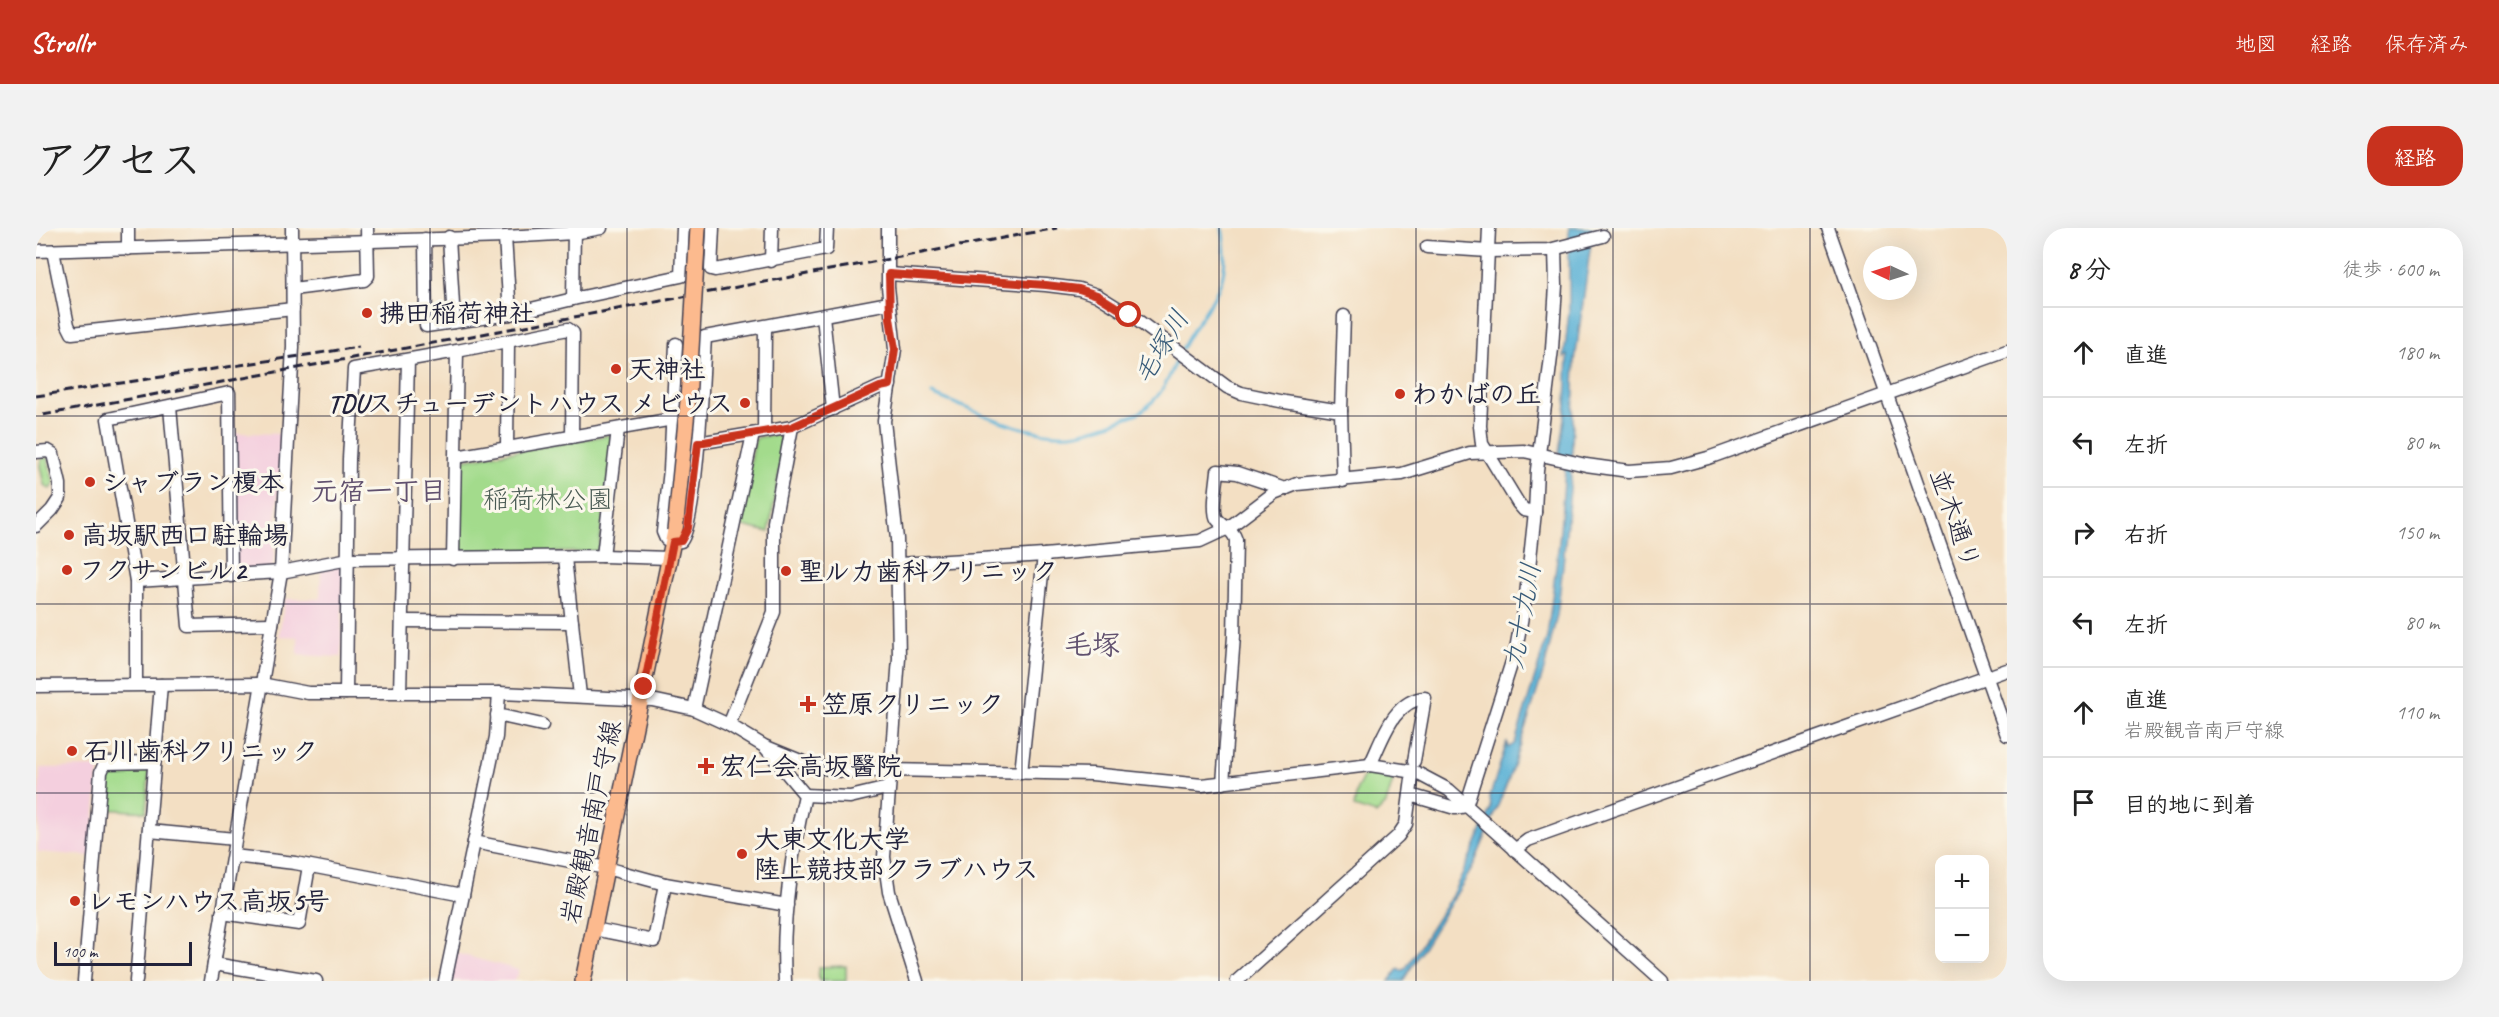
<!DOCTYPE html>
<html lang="ja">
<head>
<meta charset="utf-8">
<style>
	:root { --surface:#fff; --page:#f2f2f2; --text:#222; --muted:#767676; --line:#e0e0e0; --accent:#c8321e }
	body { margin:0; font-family:Caveat,"Klee One",sans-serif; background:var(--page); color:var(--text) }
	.controls { position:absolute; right:18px; bottom:18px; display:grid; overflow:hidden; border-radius:12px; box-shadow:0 6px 24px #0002 }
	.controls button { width:54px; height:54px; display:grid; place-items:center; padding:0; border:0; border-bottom:2px solid var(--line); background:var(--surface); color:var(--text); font:30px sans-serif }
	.compass { position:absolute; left:1827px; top:18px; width:54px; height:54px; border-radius:50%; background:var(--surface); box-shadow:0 6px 24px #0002; rotate:274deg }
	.scale { position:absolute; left:18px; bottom:15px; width:138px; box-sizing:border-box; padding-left:6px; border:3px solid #22223b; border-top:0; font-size:16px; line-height:21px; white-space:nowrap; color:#22223b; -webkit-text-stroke:4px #fbf7ec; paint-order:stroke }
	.stop { position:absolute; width:18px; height:18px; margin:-14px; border:4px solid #c8321e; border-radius:50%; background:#fff }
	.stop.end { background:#c8321e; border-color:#fff; box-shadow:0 2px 6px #0008 }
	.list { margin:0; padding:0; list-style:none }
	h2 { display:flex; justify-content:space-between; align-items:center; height:78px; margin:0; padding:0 24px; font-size:26px }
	h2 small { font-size:20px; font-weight:400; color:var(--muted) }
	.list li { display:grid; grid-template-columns:39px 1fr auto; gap:18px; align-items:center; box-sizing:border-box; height:90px; padding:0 24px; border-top:2px solid var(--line) }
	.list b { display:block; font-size:22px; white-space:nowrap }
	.list p { margin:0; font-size:20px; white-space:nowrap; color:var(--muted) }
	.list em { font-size:20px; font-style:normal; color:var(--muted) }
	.icon { flex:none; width:33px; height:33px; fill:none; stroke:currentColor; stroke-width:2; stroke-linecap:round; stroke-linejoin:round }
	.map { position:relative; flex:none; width:1971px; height:753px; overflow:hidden; border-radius:24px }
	header { display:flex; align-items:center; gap:36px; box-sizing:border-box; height:84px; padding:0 30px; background:var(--accent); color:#fff }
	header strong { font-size:28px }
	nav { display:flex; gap:33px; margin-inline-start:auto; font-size:21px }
	.intro { display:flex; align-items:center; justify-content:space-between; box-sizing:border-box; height:144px; padding:0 36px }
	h1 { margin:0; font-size:42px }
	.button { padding:15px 27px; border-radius:24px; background:var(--accent); color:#fff; font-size:21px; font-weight:700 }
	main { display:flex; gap:36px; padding:0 36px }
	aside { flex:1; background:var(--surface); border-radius:24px; box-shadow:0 6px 24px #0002 }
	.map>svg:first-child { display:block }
</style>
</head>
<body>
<header>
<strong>Strollr</strong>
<nav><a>地図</a><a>経路</a><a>保存済み</a></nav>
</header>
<div class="intro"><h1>アクセス</h1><a class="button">経路</a></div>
<main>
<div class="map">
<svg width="1971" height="753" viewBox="0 0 1971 753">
	<rect width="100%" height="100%" fill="#fbf7ec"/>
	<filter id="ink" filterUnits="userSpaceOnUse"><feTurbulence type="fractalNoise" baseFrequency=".0167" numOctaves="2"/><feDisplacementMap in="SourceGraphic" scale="12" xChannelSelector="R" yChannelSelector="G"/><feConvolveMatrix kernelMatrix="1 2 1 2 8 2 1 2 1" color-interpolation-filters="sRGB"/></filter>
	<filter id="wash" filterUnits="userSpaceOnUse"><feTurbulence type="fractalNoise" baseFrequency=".008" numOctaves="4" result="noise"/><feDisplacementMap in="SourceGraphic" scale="24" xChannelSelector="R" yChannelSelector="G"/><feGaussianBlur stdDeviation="1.35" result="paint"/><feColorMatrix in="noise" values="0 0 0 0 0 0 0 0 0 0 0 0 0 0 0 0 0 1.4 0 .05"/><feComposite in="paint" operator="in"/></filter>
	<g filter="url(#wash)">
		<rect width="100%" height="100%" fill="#f3dfc3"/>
		<g fill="#f4cfde">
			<polygon points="199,205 246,206 237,337 234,341 199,341"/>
			<polygon points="307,336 305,429 262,427 262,409 243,408 249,371 284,371 285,342"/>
			<polygon points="63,539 55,628 2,624 4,540"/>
			<polygon points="419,725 483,742 478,753 413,753"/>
		</g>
		<g fill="#a3db8c" stroke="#627e64" stroke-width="1.5">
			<polygon points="746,206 749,210 733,304 702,297 719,212 723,209"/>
			<polygon points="574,207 578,211 563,320 558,324 427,325 422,319 424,237 426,232"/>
			<polygon points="11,229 18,255 14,261 8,257 4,238 5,231"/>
			<polygon points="77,539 110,540 113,543 110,584 68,581 72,544"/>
			<polygon points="1330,543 1359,546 1350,576 1340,586 1318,579 1321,561"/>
			<polygon points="810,738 810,753 783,753 782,739"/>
		</g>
		<polygon fill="#58b0d5" stroke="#3d6988" stroke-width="1.5" points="1533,0 1557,0 1539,133 1535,250 1527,337 1521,387 1508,442 1472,553 1437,639 1367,753 1353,753 1362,741 1365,743 1370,740 1416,667 1428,642 1455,581 1454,568 1471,514 1472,520 1479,515 1511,409 1523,315 1529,243 1523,225 1530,176 1532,127 1528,130 1533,83"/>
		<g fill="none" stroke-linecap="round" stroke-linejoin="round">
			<g stroke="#58b0d5" stroke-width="3">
				<path d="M1146,121c25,-49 52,-58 40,-121"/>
				<path d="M896,166c40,16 103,47 146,39 21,-4 41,-13 61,-20 25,-18 28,-32 40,-58"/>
			</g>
		</g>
	</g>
	<g filter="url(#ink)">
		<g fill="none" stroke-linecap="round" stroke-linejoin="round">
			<g stroke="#413e4f" stroke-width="15">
				<g id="minor">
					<polyline points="92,0 92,21"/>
					<polyline points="538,0 537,71 645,48 647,0"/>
					<polyline points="677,0 675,41 679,42 790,21 791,0"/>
					<polyline points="852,0 852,59 859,121 848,193 861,311 863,430 848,629 853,664 881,753"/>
					<polyline points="1453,0 1444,198 1446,216 1482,275 1488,282 1499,284"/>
					<polyline points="1792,0 1971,507"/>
					<polyline points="413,9 418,94"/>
					<polyline points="469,9 474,86"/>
					<polyline points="389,11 390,98 474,86 537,71"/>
					<polyline points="1391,19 1452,23 1513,22 1567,8"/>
					<polyline points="0,23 469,9 538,5 565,0"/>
					<polyline points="17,23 32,97 36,105 257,81"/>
					<polyline points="735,33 736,0"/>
					<polyline points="853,46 1010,57 1043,61 1061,67 1101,92 1191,159 1205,165 1249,174 1305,183"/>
					<polyline points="257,61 328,52 332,48 331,0"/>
					<polyline points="787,88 797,181"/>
					<path d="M640,116l-6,126 -7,62 3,7 7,3 8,-1c16,-18 22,-171 24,-204l184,-34"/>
					<polyline points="134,179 153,398 236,396"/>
					<polyline points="728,203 729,99"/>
					<polyline points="662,215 756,199 844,159 854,157"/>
					<polyline points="471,220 472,113"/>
					<polyline points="0,224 12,223 17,226 24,256 24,270 16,282 0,298"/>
					<polyline points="420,229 637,191"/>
					<polyline points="1307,253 1305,183 1308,88"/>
					<polyline points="567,328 634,330"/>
					<polyline points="529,330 544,468"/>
					<polyline points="417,331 421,123"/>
					<polyline points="863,336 1008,327 1164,313 1192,300 1238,265 1261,256 1366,246 1434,225 1488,223 1550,237 1593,243 1635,240 1672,230 1971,123"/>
					<polyline points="100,353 245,344 313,331 567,328 582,201"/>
					<polyline points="366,393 536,394"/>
					<polyline points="100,456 100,353 72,191 193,165 195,348"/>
					<polyline points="0,458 225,456 272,465 463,465 616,472 658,481 693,497 728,518 772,536 797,542 818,544 853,542 1056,546 1166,557 1334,537 1379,544 1413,562 1626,753"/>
					<polyline points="310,465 313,231 318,141 421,123 532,101 537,105 536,209"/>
					<polyline points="364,465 372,132"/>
					<polyline points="658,481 717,206"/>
					<polyline points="461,487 506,497"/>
					<polyline points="693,497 738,384 738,294 756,199"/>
					<path d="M729,519l40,48c-14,61 -24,124 -20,186"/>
					<path d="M1334,537c12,-24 23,-65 55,-67l-11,63"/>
					<polyline points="985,545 1008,327"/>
					<path d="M1187,555l11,-147 2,-96c-3,-11 -13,-13 -19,-21 -5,-8 0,-37 1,-48l19,2 48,16"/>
					<polyline points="769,567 814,569 852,560"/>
					<polyline points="1374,567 1419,580 1430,578 1480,421 1490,367 1499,284 1501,242 1516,121 1520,57 1519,21"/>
					<polyline points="113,603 199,611"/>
					<polyline points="438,614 570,640 629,656 751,677"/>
					<polyline points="1479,622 1492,612 1971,442"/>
					<polyline points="197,628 259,635 427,667"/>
					<polyline points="186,685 263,696 273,638"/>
					<polyline points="558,701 618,713 629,656"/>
					<polyline points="178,736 280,753"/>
					<polyline points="48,753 65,544 69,535 118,534"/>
					<polyline points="100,753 125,457"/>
					<polyline points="175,753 245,344 257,119 256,0"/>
					<polyline points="409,753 460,509 463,465"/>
					<polyline points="1201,753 1362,608 1370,596 1376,551"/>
				</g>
			</g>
			<g stroke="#413e4f" stroke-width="18">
				<polyline id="major" points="547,753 639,303"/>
			</g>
			<use href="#minor" stroke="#fff" stroke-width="12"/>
			<use href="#major" stroke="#fcba8e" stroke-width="15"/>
			<g stroke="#22223b" stroke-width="3" stroke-dasharray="9 4.5" stroke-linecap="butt">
				<polyline points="0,168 323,119"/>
				<polyline points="7,187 1021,0"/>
			</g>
			<g stroke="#413e4f" stroke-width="18" stroke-linecap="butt">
				<polyline id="major-bridge" points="639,303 652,173 662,0"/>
			</g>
			<use href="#major-bridge" stroke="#fcba8e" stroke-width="15"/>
		</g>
	</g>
	<g fill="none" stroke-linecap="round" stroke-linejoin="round" filter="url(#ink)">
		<polyline stroke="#c8321e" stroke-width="8" points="608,459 637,314 645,313 652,300 662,215 756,199 844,159 854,157 859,121 854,90 853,46 1010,57 1043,61 1061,67 1093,87"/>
	</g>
	<path fill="none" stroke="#22223b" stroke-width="1.5" stroke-opacity="0.55" d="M197,0v753M394,0v753M591,0v753M788,0v753M986,0v753M1183,0v753M1380,0v753M1577,0v753M1774,0v753M0,188h1971M0,376h1971M0,565h1971"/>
	<g fill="#c8321e" stroke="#fbf7ec" stroke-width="2">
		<circle cx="331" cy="85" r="6"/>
		<circle cx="580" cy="141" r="6"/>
		<circle cx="1364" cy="166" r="6"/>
		<circle cx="709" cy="175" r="6"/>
		<circle cx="54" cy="254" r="6"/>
		<circle cx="33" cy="307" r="6"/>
		<circle cx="31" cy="342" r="6"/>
		<circle cx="750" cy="343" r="6"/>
		<path d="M769 467h6v6h6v6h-6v6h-6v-6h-6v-6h6z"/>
		<circle cx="36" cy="523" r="6"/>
		<path d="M667 529h6v6h6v6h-6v6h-6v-6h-6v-6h6z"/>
		<circle cx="706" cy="626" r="6"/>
		<circle cx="39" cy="673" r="6"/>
	</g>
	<g text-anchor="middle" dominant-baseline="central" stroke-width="6" stroke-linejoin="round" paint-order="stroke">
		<g font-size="26" font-weight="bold" fill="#22223b" stroke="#fbf7ec" text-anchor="start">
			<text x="343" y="85">拂田稲荷神社</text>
			<text x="592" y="141">天神社</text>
			<text x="1376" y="166">わかばの丘</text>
			<text x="697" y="175" text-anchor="end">TDUスチューデントハウス メビウス</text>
			<text x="66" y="254">シャブラン榎本</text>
			<text x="45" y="307">高坂駅西口駐輪場</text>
			<text x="43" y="342">フクサンビル2</text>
			<text x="762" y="343">聖ルカ歯科クリニック</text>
			<text x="786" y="476">笠原クリニック</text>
			<text x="48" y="523">石川歯科クリニック</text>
			<text x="684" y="538">宏仁会高坂醫院</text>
			<text x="718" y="611">大東文化大学<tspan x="718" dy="30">陸上競技部クラブハウス</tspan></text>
			<text x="51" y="673">レモンハウス高坂5号</text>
		</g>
		<g font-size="26" fill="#495a53" stroke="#fbf7ec">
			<text x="512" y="271">稲荷林公園</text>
		</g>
		<g font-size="26" fill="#22223b" stroke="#fbf7ec">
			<text transform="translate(1919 291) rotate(71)">並木通り</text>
			<text transform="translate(555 594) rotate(-78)">岩殿観音南戸守線</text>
		</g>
		<g font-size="27" font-style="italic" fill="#385b79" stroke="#fbf7ec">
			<text transform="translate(1125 119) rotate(-59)">毛塚川</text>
			<text transform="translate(1486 388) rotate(-80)">九十九川</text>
		</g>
		<g font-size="27" font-weight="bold" fill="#61516f" stroke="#fbf7ec">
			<text x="343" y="263">元宿一丁目</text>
		</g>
		<g font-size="28" font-weight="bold" fill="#61516f" stroke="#fbf7ec">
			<text x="1056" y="416">毛塚</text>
		</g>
	</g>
</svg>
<div class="controls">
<button>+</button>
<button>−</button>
</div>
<svg class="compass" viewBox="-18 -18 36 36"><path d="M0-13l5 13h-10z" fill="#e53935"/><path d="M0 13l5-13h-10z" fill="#767676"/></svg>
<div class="scale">100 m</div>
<div class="stop" style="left:1093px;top:87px"></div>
<div class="stop end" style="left:608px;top:459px"></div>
</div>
<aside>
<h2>8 分<small>徒歩 · 600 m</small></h2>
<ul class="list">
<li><svg class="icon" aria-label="ahead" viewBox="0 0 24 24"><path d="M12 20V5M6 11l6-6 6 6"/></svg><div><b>直進</b></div><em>180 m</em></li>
<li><svg class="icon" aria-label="left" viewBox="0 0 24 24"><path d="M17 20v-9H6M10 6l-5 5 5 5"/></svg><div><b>左折</b></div><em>80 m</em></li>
<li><svg class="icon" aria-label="right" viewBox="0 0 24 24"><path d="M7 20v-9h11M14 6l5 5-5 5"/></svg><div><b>右折</b></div><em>150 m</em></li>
<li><svg class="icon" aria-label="left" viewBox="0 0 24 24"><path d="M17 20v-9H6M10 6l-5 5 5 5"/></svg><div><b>左折</b></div><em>80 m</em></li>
<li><svg class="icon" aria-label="ahead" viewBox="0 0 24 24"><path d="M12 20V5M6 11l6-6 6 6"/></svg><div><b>直進</b><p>岩殿観音南戸守線</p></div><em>110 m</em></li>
<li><svg class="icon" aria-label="arrive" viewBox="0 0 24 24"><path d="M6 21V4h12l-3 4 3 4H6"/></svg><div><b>目的地に到着</b></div></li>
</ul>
</aside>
</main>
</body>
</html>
